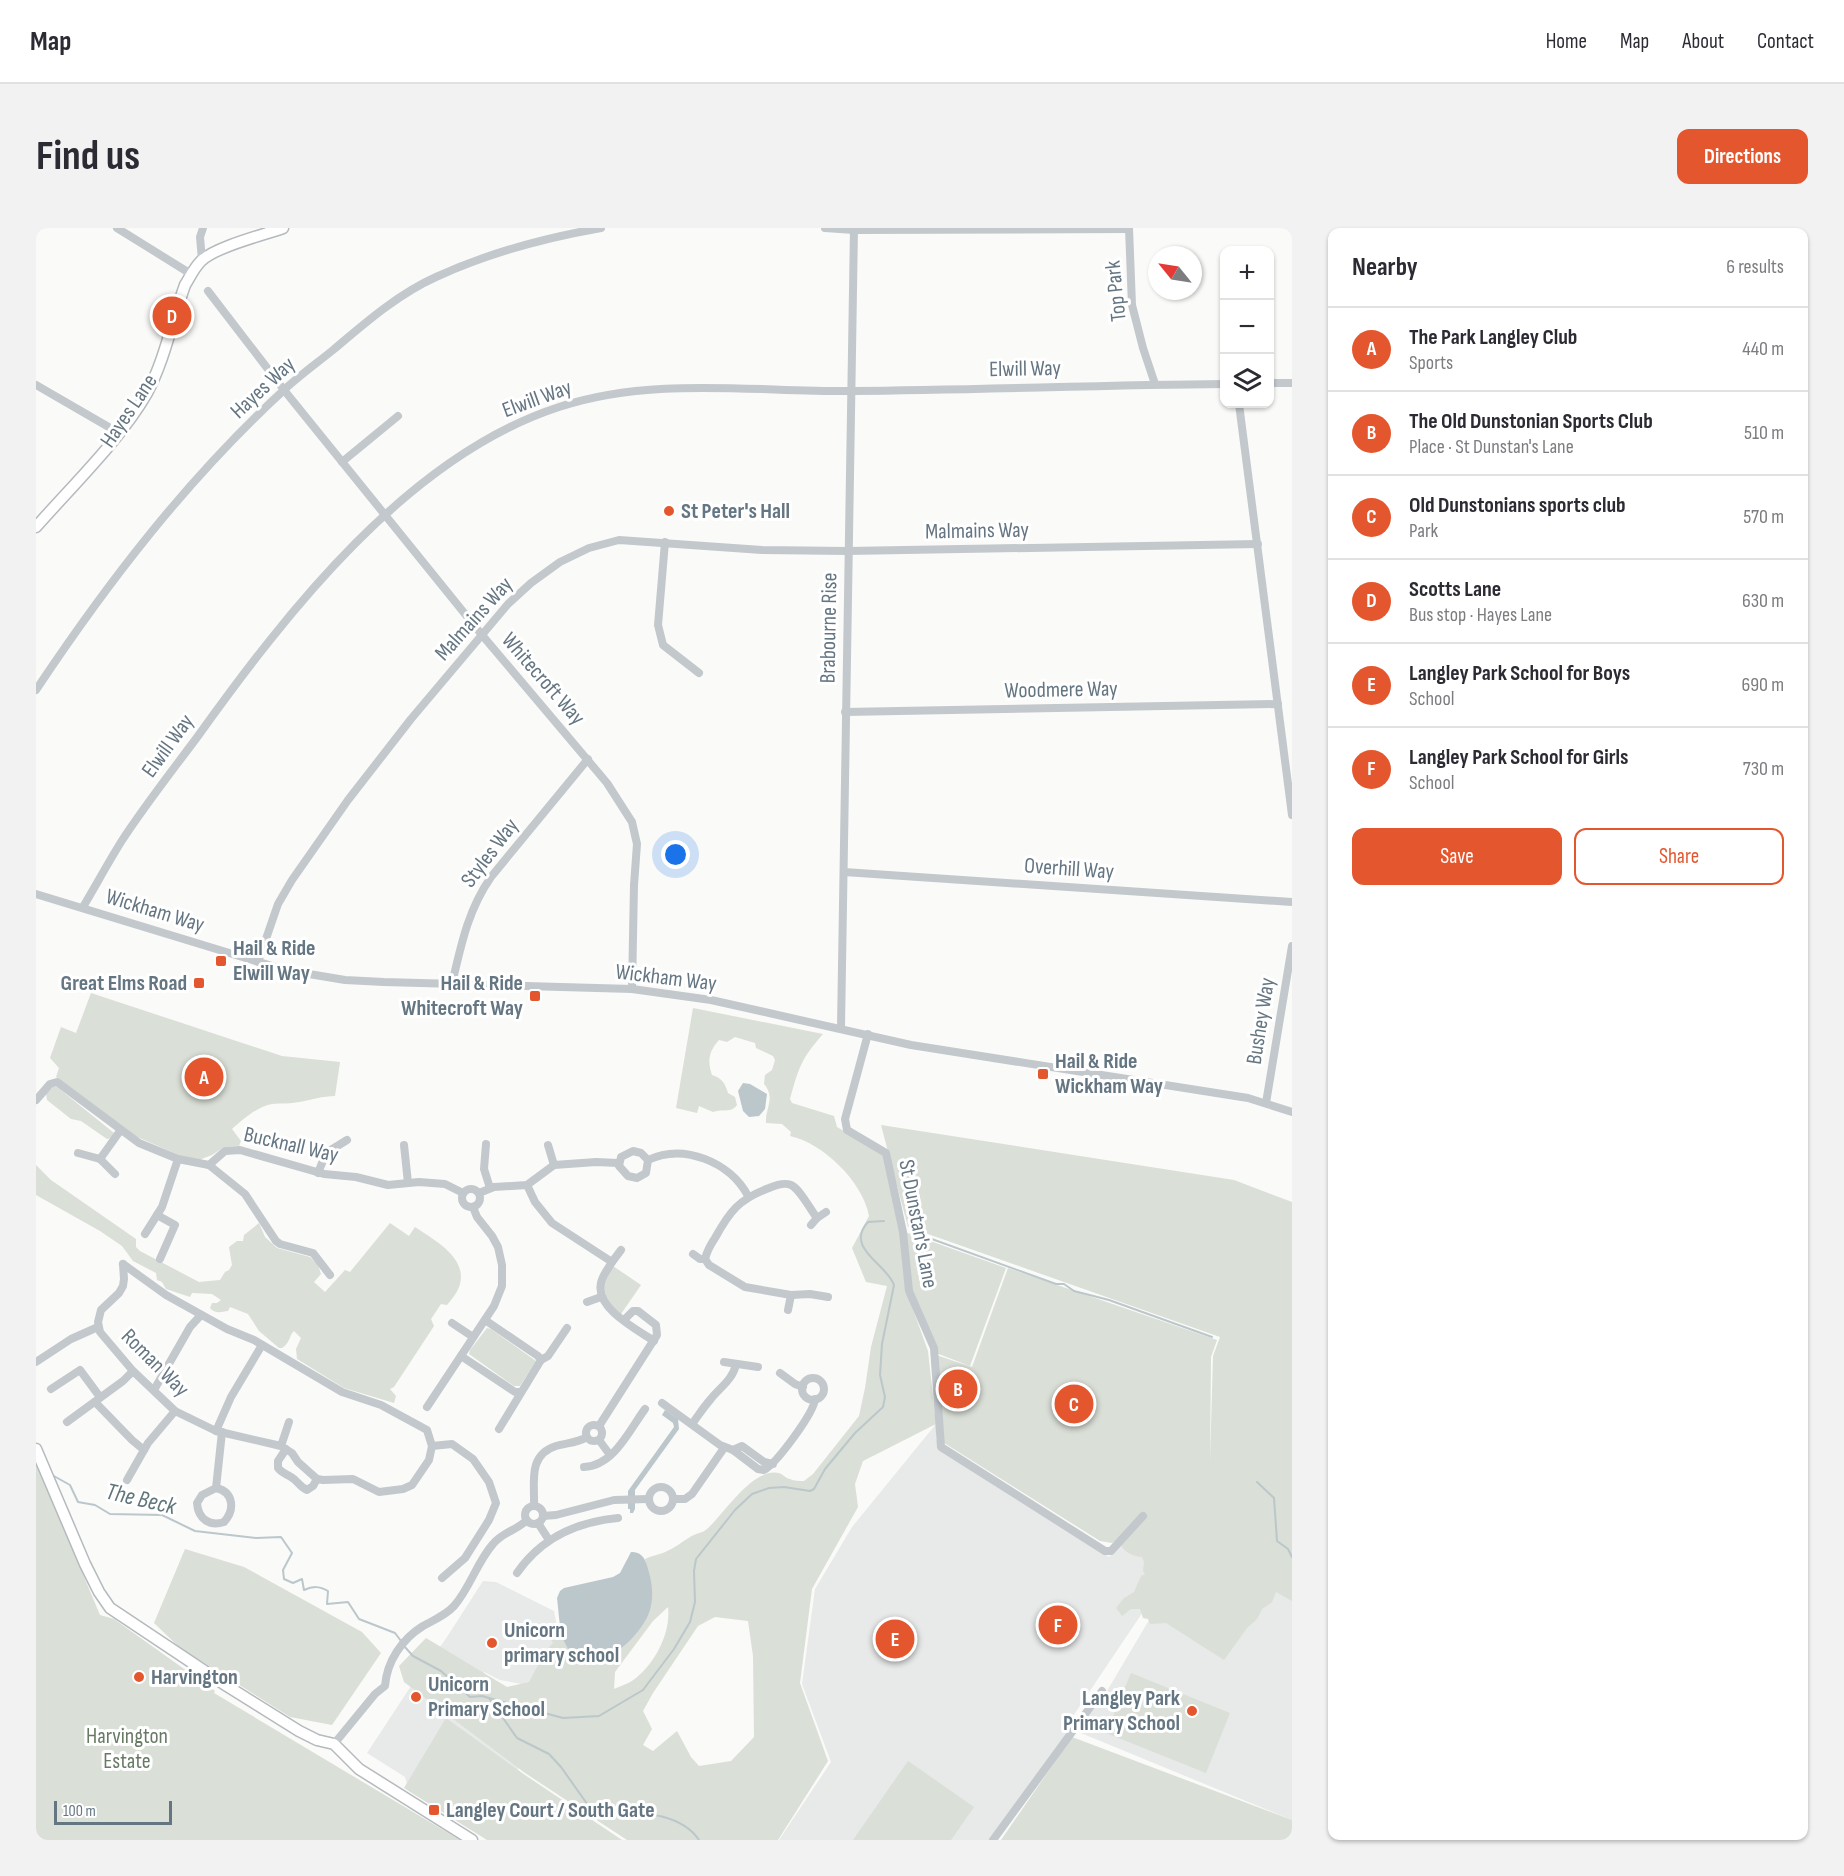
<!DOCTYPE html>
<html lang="en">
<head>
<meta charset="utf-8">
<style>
	:root { --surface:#fff; --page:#f2f2f3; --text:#2b2b33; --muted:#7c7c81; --line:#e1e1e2; --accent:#e4572e }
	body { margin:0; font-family:"Sofia Sans Condensed",sans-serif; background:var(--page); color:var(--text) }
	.controls { position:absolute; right:18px; top:18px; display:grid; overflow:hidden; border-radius:12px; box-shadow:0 2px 4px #0004 }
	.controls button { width:54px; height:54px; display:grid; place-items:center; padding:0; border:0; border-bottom:2px solid var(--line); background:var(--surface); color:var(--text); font:30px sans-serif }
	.compass { position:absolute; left:1112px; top:18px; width:54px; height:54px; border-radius:50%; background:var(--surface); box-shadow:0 2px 4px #0004; rotate:300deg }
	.scale { position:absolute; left:18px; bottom:15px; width:118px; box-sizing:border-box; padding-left:6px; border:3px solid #657683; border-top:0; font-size:16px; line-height:21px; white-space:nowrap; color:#657683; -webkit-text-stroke:4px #fff; paint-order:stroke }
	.you { position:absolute; left:640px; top:627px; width:21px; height:21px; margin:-15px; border:4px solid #fff; border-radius:50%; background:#1a73e8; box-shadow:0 0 0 9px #1a73e833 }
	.badge { display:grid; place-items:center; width:39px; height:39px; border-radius:50%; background:var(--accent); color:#fff; font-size:20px; font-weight:700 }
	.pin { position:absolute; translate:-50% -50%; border:3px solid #fff; box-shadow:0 2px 6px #0006 }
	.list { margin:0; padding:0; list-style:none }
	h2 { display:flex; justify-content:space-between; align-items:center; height:78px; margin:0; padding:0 24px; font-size:26px }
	h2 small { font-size:20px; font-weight:400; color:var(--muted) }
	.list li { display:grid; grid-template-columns:39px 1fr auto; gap:18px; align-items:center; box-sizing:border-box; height:84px; padding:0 24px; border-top:2px solid var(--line) }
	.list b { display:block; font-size:22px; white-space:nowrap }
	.list p { margin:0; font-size:20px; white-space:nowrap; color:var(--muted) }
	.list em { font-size:20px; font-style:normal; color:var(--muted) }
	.actions { display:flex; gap:12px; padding:18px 24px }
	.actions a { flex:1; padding:14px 0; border:2px solid var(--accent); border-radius:12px; text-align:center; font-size:21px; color:var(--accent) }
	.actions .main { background:var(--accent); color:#fff }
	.icon { flex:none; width:33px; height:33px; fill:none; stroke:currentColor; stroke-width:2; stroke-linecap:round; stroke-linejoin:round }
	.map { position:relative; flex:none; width:1256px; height:1612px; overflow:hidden; border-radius:12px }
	header { display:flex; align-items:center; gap:36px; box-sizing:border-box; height:84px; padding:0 30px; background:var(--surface); border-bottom:2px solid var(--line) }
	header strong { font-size:28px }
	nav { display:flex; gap:33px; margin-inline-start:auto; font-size:21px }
	.intro { display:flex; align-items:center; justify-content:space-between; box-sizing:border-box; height:144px; padding:0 36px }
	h1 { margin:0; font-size:42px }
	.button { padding:15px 27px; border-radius:12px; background:var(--accent); color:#fff; font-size:21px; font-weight:700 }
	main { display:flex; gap:36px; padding:0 36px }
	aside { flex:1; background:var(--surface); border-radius:12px; box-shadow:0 2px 4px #0004 }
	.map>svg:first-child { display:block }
</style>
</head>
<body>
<header>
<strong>Map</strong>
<nav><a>Home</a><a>Map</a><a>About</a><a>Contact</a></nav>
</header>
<div class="intro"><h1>Find us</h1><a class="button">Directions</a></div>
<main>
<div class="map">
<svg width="1256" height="1612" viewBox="0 0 1256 1612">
	<rect width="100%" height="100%" fill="#fafaf8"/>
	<g fill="#e8e9e9">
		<polygon points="900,1196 900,1211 1073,1329 1102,1297 1129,1351 1029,1500 1038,1505 955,1612 743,1612 795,1534 766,1456 779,1361 816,1299"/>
		<polygon points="447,1353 460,1354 518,1383 524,1415 493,1454 486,1456 464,1452 448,1444 426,1482 487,1534 437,1603 373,1563 369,1549 331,1525 375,1458 409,1412"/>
		<polygon points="1239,1359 1256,1369 1256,1592 1040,1503 1071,1463 1119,1382"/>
	</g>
	<g fill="#dadfd7" fill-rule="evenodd">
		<path d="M55,765l191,63 58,6 -5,34c-12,0 -24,4 -36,6 -9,2 -18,1 -27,2 -14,2 -30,16 -40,25l9,12 -2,5 -15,1 -12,8 -13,5 -18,-4 -46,-20 -79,-59 3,-9 -9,-10 11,-31 15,6z"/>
		<path d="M657,780l130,26c-22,25 -24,33 -33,65l2,4 42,13 3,11 48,28 15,78 6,57 22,61 8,73 -73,37 -8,23 3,23 -46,82 -12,94 28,78 -50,79h-151l-102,-67 -121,-91 -5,-16 27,-28 81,49 22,-5 16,-30 8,-9 -3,-6 2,-5 97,-56 -4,-17c6,-3 12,-4 18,-6 10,-4 19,-11 27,-16 6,-4 13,-4 17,-8 17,-15 45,-61 71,-56 4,0 7,5 12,6 4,2 9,2 14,2l9,-7 46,-58 6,-28 6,-41 16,-61 -21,-4 -14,-34 17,-32c-6,-34 -46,-73 -79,-80l1,-4 -9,-8 -16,-1c-1,-15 10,-25 -2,-39l1,-9 7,-5 3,-10 -2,-4 -17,-8 -1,-5 -20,-6 -8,5 -8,-2c-10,11 -12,21 -7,35 10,3 13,8 16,18l7,4 2,8c-6,9 -15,3 -24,7l-14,-6 -2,7 -21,-5zM632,1379c3,25 -12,55 -32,71 -6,5 -15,8 -22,11l1,-17 38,-51zM679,1389l33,4 5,35 1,81 -23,24 -32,5 -8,-9 -14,-26 -24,20 -10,-6 9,-16 -9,-18 10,-18 45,-67z"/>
		<polygon points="17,859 21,859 78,905 75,910 71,911 45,893 35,891 11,872 10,866"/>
		<path d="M845,897l353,55 58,22v399l-16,-9 -4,10 -10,7 -5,10 -10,9 -23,32 -58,-37 -16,1 -2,-5 -5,-1 -3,-9h-9l-9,7 -6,-8 8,-10 10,-6 7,-16 4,-2 -2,-3 1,-9 -2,-5c-12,-1 -19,-6 -24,-17l-6,3 -12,-2 -159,-100 -5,-86 36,12 36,-99 209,72 -6,17 -1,105 3,-106 7,-19 -312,-110z"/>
		<path d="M0,937l15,15 85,59v8l4,4 59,31 21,-2 5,-8 4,-2 3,-5 -3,-18 8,-6h6l1,-6 15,-12 6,14 12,11 33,9 8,8 3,9 -7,8 11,10 20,-22 5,2 40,-49 19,13 6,-9c19,13 52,30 45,57 -2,8 -8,15 -13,21l-6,-1 -10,15 3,7 -40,61 -4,2 6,7 -2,7 -50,-15 -47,-29 -1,-10 5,-11 -7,-7c-5,4 -3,11 -12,17h-3l-20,-17 -11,-17 -18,-7 -2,4c-7,1 -13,3 -18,-3l2,-5h5l4,-3 -9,-6 -20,-1 -2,4 -24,-8 -4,-7 -5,-2 -1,-7 -23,-12 -11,-15 -22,-15 -64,-36z"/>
		<polygon points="869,1004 970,1040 934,1138 900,1125 875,1061"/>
		<polygon points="577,1038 605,1057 585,1086 572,1075 567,1057"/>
		<polygon points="451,1100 455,1101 500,1133 484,1158 478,1158 433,1126 434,1122"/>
		<polygon points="0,1234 64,1387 78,1391 179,1463 178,1465 424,1612 0,1612"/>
		<polygon points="149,1321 208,1339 326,1404 345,1425 296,1497 254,1489 143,1419 118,1395"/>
		<polygon points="1095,1445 1194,1485 1170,1545 1070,1505"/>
		<polygon points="410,1490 489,1547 586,1612 451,1612 368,1560"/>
		<polygon points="1036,1509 1256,1592 1256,1612 965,1612"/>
		<polygon points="872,1533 938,1579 915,1612 817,1612"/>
	</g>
	<g fill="#bbc7cb">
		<polygon points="707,855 714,856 731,866 729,881 723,888 713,889 707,883 702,863"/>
		<polygon points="629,1182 642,1191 643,1201 599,1262 599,1281 597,1285 594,1285 594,1281 592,1281 592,1263 638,1199 637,1195 626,1187"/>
		<path d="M595,1324c11,-1 15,8 17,17 4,13 6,27 2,41 -8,27 -60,76 -83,37 -8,-13 -8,-34 -10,-49l3,-7 4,-3 49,-11 7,-4z"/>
	</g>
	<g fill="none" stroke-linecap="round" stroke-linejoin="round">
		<g stroke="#bbc7cb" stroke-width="2">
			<polyline points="882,1006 1020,1056 1028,1056 1038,1063 1073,1072 1176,1109"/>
			<path d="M16,1247l18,10 8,17 17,3 15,9 52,1 33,16 61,7 25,-1 11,16 -9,17 1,9 9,4 9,-4 2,11c9,-4 15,-4 24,1l-1,13 21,-2 11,17 36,14 6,8"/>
			<polyline points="1221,1254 1238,1270 1241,1313 1252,1321 1256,1329"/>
			<path d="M368,1418l9,10 28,15 29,26 12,-1 7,2 28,40 32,16 12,13 29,41c34,5 88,0 109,32"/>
			<path d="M453,1470l74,20 36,-2 44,-26 31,-41 16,-27 5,-20 -1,-31 2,-12 39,-49 17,-16 17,-6 15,-1 26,4 4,-2 11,-20 30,-36 28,-26 2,-10 -5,-22 2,-31 12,-59c-7,-21 -50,-37 -26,-63l16,-1"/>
		</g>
		<g stroke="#b5babe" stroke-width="13">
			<g id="major">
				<path d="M0,299c36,-41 84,-87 111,-134 18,-34 25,-72 38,-108 5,-8 9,-17 16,-24 14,-14 62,-26 82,-33"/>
				<polyline points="0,1221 49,1336 63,1364 74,1380 191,1458 263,1503 281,1512 298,1516 323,1541 436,1612"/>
			</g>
		</g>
		<g stroke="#c3c8cc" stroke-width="8">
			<polyline points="81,0 155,46"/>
			<polyline points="789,0 818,2 1093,1"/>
			<polyline points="1093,0 1096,77 1107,120 1119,156"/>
			<polyline points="166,32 164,9 167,0"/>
			<polyline points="172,63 248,162 446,407 571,555 596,594 601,616 598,657 596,761"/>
			<polyline points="1234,155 1256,155"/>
			<polyline points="0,157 83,205"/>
			<polyline points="1203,176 1256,587"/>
			<polyline points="306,234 362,188"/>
			<polyline points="629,314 622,397 627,417 663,445"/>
			<path d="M0,462c72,-108 152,-212 248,-300 15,-14 33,-27 49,-40 32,-27 65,-56 103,-73 52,-24 108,-39 165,-49"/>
			<polyline points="809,484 1242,476"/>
			<polyline points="808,644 1256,674"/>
			<polyline points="0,666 249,742 309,752 348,754 596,761 675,772 875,817 1212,870 1256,884"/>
			<path d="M47,679c13,-22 25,-44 38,-65 24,-37 51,-71 77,-106 89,-124 210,-280 361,-329 93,-31 196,-15 294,-16 124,-1 248,-6 371,-7"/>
			<polyline points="222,734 242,676 256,652 312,572 375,491 472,376 495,355 524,334 553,320 583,312 726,322 812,323 1222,316"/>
			<path d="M416,756c9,-39 16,-74 39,-107l97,-118"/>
			<polyline points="805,800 818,0"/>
			<polyline points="832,806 809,891 811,902 850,925 867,1004 873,1063 898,1120 905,1219 1069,1323 1075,1323 1107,1288"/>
			<polyline points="0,872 14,856 21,854 103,915 142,931 173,937"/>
			<polyline points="1230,875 1256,718"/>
			<polyline points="450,916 448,941 454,960"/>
			<polyline points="368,917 372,955"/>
			<polyline points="512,917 518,937"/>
			<polygon points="597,923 605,925 612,932 610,945 601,950 592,948 583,938 585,929"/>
			<polyline points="42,925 64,931 84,903"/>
			<polyline points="64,931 79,946"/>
			<path d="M612,932c36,-17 82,2 100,36"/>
			<polyline points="173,937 189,923 204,922 288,946 320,949 352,957 383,954 409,956 427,965"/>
			<polyline points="173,937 209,966 240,1013 244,1016 277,1025 294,1047"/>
			<polyline points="282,945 290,925 311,912"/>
			<path d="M491,957l8,17 17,21 60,39c-4,7 -10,14 -11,21 -6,25 35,46 53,58"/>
			<circle cx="435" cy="970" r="9"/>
			<polyline points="443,965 458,959 491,957 518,937 560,934 582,935"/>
			<path d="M790,984l-9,6c-7,-9 -17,-29 -26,-33 -7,-3 -15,0 -22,3 -30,11 -39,23 -54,50 -4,6 -8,13 -10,21l4,6 36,22 46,8 19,-1 18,3"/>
			<polyline points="121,987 139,997 124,1031"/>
			<polyline points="775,997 781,990"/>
			<polyline points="109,1006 126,979 142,931"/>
			<polyline points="657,1026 664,1031 669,1031"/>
			<polyline points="576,1034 585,1022"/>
			<polyline points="87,1036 130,1067 191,1101 218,1112 306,1164 345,1177 391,1202 396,1218 416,1216 437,1231 453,1254 460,1275 453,1292 429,1330 406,1350"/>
			<polyline points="87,1036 88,1051 87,1058 83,1065 65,1082 62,1094 64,1104 97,1143 139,1183 180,1203 245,1218 256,1225 262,1234 281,1251 287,1252 317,1251 343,1264 367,1261 376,1257 393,1232 396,1218"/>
			<polyline points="551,1074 565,1069"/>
			<polyline points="752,1082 755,1067"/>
			<polyline points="449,1092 502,1128 505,1132 463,1201"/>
			<polyline points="416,1095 437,1109"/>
			<polyline points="425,1128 479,1164 484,1164"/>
			<polyline points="505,1132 512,1128 531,1100"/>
			<polyline points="0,1134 35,1111 62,1099"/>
			<polyline points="688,1134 722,1139"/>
			<polyline points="744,1145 759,1156 767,1159"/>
			<circle cx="777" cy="1161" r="11"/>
			<polyline points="15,1161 44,1142 64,1169"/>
			<polyline points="118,1162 154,1099 165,1087"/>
			<polyline points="59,1174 96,1212 108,1222"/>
			<path d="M626,1175l58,42 13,5 25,19 6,1c12,-6 50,-57 51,-71"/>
			<polyline points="391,1179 458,1078 466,1058 466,1037 462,1019 456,1008 441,989 437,979"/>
			<polyline points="31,1194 87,1153 97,1143"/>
			<path d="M656,1196c6,-8 11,-16 18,-24 9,-12 23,-20 26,-36"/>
			<circle cx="558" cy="1205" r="8"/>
			<polyline points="563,1198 621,1107 620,1097 602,1083 597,1083 588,1092"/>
			<polyline points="180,1203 195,1169 226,1117"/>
			<polyline points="563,1212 574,1227"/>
			<polyline points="245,1218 253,1194"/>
			<path d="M250,1221l-8,12v7c4,5 8,6 13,9 7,4 9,10 16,13l6,-4 4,-7"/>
			<polyline points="697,1222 706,1218 728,1234 737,1236"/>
			<path d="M548,1239c30,-1 46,-38 61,-58"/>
			<polyline points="91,1252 112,1215 139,1183"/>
			<circle cx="625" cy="1271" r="12"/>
			<path d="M180,1260c18,4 19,22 8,34 -14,5 -26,-3 -27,-19l5,-8 14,-7 6,-56"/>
			<polyline points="637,1271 649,1271 656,1266 688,1220"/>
			<path d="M498,1278c1,-22 -7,-51 22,-60 10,-3 21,-3 31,-9"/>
			<circle cx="498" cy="1287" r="9"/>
			<polyline points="507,1288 520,1287 578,1272 612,1271"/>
			<polyline points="502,1295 513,1312"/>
			<path d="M481,1345c24,-35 59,-51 101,-55"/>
			<path d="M298,1516l41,-50 10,-8c2,-25 17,-47 38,-60 11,-6 23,-11 31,-20 16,-18 23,-44 39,-62 10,-12 24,-14 34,-24"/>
			<polyline points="957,1612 1066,1463"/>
		</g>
		<use href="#major" stroke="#fff" stroke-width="10"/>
	</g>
	<g fill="#e4572e" stroke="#fff" stroke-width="2">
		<circle cx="633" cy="283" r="6"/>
		<rect x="179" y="727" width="12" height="12" rx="3"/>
		<rect x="157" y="749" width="12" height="12" rx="3"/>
		<rect x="493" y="762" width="12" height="12" rx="3"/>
		<rect x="1001" y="840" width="12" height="12" rx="3"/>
		<circle cx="456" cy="1415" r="6"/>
		<circle cx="103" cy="1449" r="6"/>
		<circle cx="380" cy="1469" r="6"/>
		<circle cx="1156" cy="1483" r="6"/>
		<rect x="392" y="1576" width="12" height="12" rx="3"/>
	</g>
	<g text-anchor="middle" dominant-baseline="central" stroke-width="6" stroke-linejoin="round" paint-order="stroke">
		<g font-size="22" fill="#657683" stroke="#fff">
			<text transform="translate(1080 63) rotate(-96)">Top Park</text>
			<text transform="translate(989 141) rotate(-1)">Elwill Way</text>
			<text transform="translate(227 160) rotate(-43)">Hayes Way</text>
			<text transform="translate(501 171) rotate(-20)">Elwill Way</text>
			<text transform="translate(93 183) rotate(-56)">Hayes Lane</text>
			<text transform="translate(941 303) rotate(-1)">Malmains Way</text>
			<text transform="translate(438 391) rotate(-48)">Malmains Way</text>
			<text transform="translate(793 400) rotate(-89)">Brabourne Rise</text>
			<text transform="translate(507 451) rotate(49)">Whitecroft Way</text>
			<text transform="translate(1025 462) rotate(-1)">Woodmere Way</text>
			<text transform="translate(132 518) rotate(-54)">Elwill Way</text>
			<text transform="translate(454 625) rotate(-53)">Styles Way</text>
			<text transform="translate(1033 641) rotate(4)">Overhill Way</text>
			<text transform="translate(119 683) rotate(17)">Wickham Way</text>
			<text transform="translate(630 750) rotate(7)">Wickham Way</text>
			<text transform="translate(1225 793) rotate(-81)">Bushey Way</text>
			<text transform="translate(255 917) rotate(13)">Bucknall Way</text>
			<text transform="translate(882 996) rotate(79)">St Dunstan's Lane</text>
			<text transform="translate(119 1135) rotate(45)">Roman Way</text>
		</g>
		<g font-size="22" font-weight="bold" fill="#657683" stroke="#fff" text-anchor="start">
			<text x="645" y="283">St Peter's Hall</text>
			<text x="197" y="720">Hail &amp; Ride<tspan x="197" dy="25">Elwill Way</tspan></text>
			<text x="151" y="755" text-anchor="end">Great Elms Road</text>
			<text x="487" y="755" text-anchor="end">Hail &amp; Ride<tspan x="487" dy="25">Whitecroft Way</tspan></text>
			<text x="1019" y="833">Hail &amp; Ride<tspan x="1019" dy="25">Wickham Way</tspan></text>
			<text x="468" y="1402">Unicorn<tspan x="468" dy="25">primary school</tspan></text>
			<text x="115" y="1449">Harvington</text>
			<text x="392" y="1456">Unicorn<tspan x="392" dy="25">Primary School</tspan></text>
			<text x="1144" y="1470" text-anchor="end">Langley Park<tspan x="1144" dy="25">Primary School</tspan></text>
			<text x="410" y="1582">Langley Court / South Gate</text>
		</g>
		<g font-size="22" fill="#687a64" stroke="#fff">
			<text x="91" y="1508">Harvington<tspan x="91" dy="25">Estate</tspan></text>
		</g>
		<g font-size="24" font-style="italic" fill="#60757c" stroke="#fff">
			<text transform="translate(105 1271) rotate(13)">The Beck</text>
		</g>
	</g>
</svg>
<div class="controls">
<button>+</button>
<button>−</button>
<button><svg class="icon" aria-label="layers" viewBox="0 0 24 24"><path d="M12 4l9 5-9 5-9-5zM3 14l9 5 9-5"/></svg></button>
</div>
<svg class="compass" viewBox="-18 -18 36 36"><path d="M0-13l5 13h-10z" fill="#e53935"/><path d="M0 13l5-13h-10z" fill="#7c7c81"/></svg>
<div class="scale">100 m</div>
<div class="you"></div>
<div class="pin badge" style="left:168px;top:849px">A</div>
<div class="pin badge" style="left:922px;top:1161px">B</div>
<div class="pin badge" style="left:1038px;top:1176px">C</div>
<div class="pin badge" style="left:136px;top:88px">D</div>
<div class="pin badge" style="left:859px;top:1411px">E</div>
<div class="pin badge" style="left:1022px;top:1397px">F</div>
</div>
<aside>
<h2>Nearby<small>6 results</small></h2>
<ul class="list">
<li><span class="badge">A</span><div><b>The Park Langley Club</b><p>Sports</p></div><em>440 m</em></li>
<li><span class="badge">B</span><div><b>The Old Dunstonian Sports Club</b><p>Place · St Dunstan's Lane</p></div><em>510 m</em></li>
<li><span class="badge">C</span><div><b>Old Dunstonians sports club</b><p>Park</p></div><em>570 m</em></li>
<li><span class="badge">D</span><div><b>Scotts Lane</b><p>Bus stop · Hayes Lane</p></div><em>630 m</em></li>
<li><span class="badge">E</span><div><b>Langley Park School for Boys</b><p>School</p></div><em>690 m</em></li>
<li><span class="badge">F</span><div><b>Langley Park School for Girls</b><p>School</p></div><em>730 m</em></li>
</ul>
<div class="actions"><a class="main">Save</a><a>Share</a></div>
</aside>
</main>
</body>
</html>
